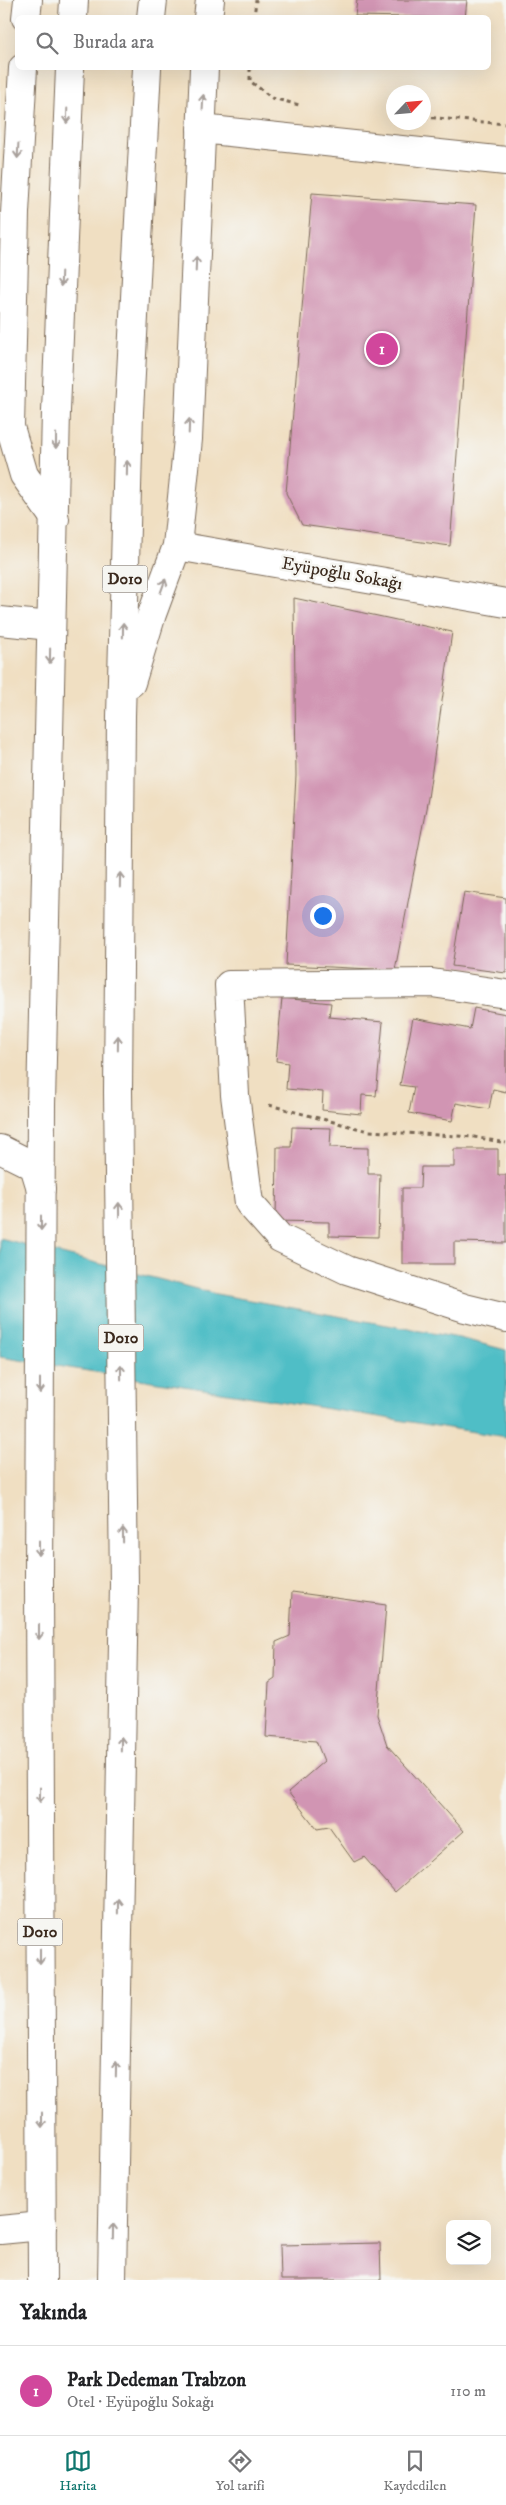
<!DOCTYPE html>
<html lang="tr">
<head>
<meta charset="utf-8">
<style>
	:root { --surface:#fff; --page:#f6f6f6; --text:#202124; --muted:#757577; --line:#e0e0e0; --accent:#0f766e }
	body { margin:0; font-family:"IM FELL DW Pica",serif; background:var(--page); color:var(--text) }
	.controls { position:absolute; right:15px; bottom:15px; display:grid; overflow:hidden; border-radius:8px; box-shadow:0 5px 20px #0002 }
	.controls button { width:45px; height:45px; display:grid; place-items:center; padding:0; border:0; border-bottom:1px solid var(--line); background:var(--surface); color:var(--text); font:25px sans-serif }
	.compass { position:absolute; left:386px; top:85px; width:45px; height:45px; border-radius:50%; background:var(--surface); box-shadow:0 5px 20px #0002; rotate:64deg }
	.you { position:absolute; left:322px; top:915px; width:18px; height:18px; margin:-12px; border:4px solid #fff; border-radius:50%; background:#1a73e8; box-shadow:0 0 0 8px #1a73e833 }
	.badge { display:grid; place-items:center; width:32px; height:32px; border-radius:50%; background:var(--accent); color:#fff; font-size:16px; font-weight:700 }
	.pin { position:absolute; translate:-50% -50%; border:2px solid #fff; box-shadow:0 1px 5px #0006 }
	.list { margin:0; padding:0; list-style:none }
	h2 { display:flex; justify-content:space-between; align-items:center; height:65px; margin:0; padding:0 20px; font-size:21px }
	h2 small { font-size:16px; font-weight:400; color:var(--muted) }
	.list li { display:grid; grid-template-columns:32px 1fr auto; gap:15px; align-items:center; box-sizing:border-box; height:90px; padding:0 20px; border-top:1px solid var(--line) }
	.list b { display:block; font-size:19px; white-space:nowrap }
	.list p { margin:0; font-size:16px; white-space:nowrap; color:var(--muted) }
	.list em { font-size:16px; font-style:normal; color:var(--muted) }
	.icon { flex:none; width:28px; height:28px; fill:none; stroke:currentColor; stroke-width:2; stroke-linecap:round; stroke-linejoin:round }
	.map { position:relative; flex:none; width:506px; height:2280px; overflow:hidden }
	.search { position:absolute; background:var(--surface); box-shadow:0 5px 20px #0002; left:15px; right:15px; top:15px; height:55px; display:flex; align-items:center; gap:12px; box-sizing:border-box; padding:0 18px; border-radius:8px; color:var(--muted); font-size:19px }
	.sheet { height:155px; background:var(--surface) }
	nav { display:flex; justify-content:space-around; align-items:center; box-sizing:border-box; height:70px; border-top:1px solid var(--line); background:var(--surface); font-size:14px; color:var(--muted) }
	nav a { display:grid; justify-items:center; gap:2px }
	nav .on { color:var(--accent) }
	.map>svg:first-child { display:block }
</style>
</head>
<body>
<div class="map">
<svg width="506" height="2280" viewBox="0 0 506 2280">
	<rect width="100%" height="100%" fill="#f6f6f2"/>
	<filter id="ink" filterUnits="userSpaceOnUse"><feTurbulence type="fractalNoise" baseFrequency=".02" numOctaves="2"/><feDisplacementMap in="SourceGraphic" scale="10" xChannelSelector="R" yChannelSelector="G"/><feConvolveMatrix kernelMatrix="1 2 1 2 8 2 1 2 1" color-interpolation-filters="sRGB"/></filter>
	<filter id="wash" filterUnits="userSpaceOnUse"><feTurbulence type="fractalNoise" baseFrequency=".0096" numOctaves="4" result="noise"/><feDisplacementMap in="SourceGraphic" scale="20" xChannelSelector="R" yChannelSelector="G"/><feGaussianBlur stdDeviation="1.12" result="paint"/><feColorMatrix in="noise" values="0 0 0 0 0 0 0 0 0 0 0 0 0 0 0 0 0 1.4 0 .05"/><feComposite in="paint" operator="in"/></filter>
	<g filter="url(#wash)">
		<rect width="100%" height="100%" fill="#f0dfc2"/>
		<polygon fill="#50bec6" stroke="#467472" points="0,1238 216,1294 459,1338 506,1350 506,1437 0,1357"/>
		<g id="blocks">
			<g fill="#d195b3">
				<polygon points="357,0 467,0 465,18 355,16"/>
				<polygon points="312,193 476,205 450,546 302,525 286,493"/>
				<polygon points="294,598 452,632 428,798 395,970 286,965 296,776"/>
				<polygon points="464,892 506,898 506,973 452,966"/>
				<polygon points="282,998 331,1003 329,1017 383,1022 376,1096 362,1095 361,1114 322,1110 323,1092 286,1089 288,1063 276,1061"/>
				<polygon points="474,1008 506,1014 506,1092 493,1089 489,1109 456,1103 452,1121 409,1113 414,1087 400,1085 413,1018 470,1029"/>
				<polygon points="292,1127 331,1128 330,1147 368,1148 368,1174 380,1174 378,1237 329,1236 329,1222 276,1221 277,1147 291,1147"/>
				<polygon points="454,1149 498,1149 498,1175 506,1175 506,1243 454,1242 454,1264 402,1264 402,1188 420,1188 421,1167 454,1167"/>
				<polygon points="292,1592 386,1605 377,1715 387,1745 464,1831 395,1892 364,1857 354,1862 329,1827 317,1829 288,1792 324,1761 316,1741 266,1737 269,1683 275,1679 276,1642 290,1636"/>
				<polygon points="380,2243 381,2280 281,2280 280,2245"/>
			</g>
		</g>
	</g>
	<g filter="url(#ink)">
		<use href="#blocks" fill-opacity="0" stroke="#7a6957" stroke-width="1"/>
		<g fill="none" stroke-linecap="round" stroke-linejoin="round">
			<g stroke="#7a6957" stroke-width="30">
				<g id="minor">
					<polyline points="201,129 506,161"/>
					<polyline points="177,546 506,603"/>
					<polyline points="0,621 51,626"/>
					<polyline points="506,994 432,983 229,985 235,1095 249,1203 280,1238 347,1270 465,1308 506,1318"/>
					<polyline points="0,1149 34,1166 41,1189"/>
					<polyline points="0,2230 42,2226"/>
				</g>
			</g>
			<g stroke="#7a6957" stroke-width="30">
				<g id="highway">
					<polyline points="26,18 28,0"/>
					<polyline points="73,18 74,0"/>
					<polyline points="151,18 153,0"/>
					<polyline points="208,18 210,0"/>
					<polyline points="23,68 15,213 10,427 24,475 55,519"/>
					<polyline points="131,683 152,614 177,546 188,439 204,68"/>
					<polyline points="42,2280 39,1583 41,1105 56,411 70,68"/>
					<polyline points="112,2280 124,1584 118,1092 121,716 129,412 147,68"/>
				</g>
			</g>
			<g stroke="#7a6957" stroke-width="3" stroke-dasharray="4 4" stroke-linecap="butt">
				<polyline points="254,18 256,0"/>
				<polyline points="250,68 250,81 272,98 299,105"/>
				<polyline points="424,117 506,124"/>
				<polyline points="269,1105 368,1131 474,1137 506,1143"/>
			</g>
			<use href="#minor" stroke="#fff" stroke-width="28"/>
			<use href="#highway" stroke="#fff" stroke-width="28"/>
		</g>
		<defs><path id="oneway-shaft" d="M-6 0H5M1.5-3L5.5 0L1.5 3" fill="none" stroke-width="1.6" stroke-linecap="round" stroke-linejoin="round" transform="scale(1.25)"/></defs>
		<g stroke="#a79f9a">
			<use href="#oneway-shaft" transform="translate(203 102) rotate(-87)"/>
			<use href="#oneway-shaft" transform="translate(67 116) rotate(92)"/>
			<use href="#oneway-shaft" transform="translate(18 151) rotate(93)"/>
			<use href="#oneway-shaft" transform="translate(196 264) rotate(-88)"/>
			<use href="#oneway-shaft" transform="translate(61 279) rotate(92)"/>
			<use href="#oneway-shaft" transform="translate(189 426) rotate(-88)"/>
			<use href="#oneway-shaft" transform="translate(56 441) rotate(91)"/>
			<use href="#oneway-shaft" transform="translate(127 468) rotate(-89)"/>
			<use href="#oneway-shaft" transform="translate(163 586) rotate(-70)"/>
			<use href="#oneway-shaft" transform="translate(123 630) rotate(-89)"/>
			<use href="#oneway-shaft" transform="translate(50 656) rotate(91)"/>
			<use href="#oneway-shaft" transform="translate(120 880) rotate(-89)"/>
			<use href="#oneway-shaft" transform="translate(118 1043) rotate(-89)"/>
			<use href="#oneway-shaft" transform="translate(119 1210) rotate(-91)"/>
			<use href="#oneway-shaft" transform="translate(41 1223) rotate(90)"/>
			<use href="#oneway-shaft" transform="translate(121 1372) rotate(-91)"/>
			<use href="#oneway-shaft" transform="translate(40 1386) rotate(90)"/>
			<use href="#oneway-shaft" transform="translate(123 1535) rotate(-91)"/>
			<use href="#oneway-shaft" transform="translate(39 1548) rotate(90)"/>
			<use href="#oneway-shaft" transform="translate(39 1632) rotate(90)"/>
			<use href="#oneway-shaft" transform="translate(121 1744) rotate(-89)"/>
			<use href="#oneway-shaft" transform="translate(40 1795) rotate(90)"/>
			<use href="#oneway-shaft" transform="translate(118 1906) rotate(-89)"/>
			<use href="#oneway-shaft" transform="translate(40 1957) rotate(90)"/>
			<use href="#oneway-shaft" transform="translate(116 2069) rotate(-89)"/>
			<use href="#oneway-shaft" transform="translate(42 2120) rotate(90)"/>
			<use href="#oneway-shaft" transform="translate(113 2231) rotate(-89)"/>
		</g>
	</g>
	<g text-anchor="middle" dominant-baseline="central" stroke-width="5" stroke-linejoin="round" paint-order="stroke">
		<g fill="#f6f6f2" stroke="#73675e" stroke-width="1">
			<rect x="102.5" y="565.5" width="45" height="27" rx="4"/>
			<rect x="98.5" y="1324.5" width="45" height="27" rx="4"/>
			<rect x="17.5" y="1918.5" width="45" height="27" rx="4"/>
		</g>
		<g font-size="16" font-weight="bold" fill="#3b2a1e">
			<text x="125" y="579">D010</text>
			<text x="121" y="1338">D010</text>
			<text x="40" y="1932">D010</text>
		</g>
		<g font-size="18" fill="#3b2a1e" stroke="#f6f6f2">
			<text transform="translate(342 574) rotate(10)">Eyüpoğlu Sokağı</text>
		</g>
	</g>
</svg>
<div class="controls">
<button><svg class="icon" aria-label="layers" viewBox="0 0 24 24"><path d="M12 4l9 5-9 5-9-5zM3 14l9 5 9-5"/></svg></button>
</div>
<svg class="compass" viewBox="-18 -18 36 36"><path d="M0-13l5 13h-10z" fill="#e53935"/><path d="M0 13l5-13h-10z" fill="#757577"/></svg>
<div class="you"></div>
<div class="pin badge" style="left:382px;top:349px;background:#d1479c">1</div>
<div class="search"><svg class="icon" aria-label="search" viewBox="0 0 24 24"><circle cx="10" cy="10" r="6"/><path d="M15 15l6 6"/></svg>Burada ara</div>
</div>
<section class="sheet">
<h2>Yakında<small></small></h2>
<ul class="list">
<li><span class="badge" style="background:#d1479c">1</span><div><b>Park Dedeman Trabzon</b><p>Otel · Eyüpoğlu Sokağı</p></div><em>110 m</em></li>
</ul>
</section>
<nav>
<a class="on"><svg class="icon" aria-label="map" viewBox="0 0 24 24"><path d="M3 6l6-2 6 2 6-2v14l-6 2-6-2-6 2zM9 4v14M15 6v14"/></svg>Harita</a>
<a><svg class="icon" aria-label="directions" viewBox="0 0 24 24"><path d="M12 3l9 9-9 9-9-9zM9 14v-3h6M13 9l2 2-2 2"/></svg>Yol tarifi</a>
<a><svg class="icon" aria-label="saved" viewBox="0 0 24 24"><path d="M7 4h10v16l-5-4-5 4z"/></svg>Kaydedilen</a>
</nav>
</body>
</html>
